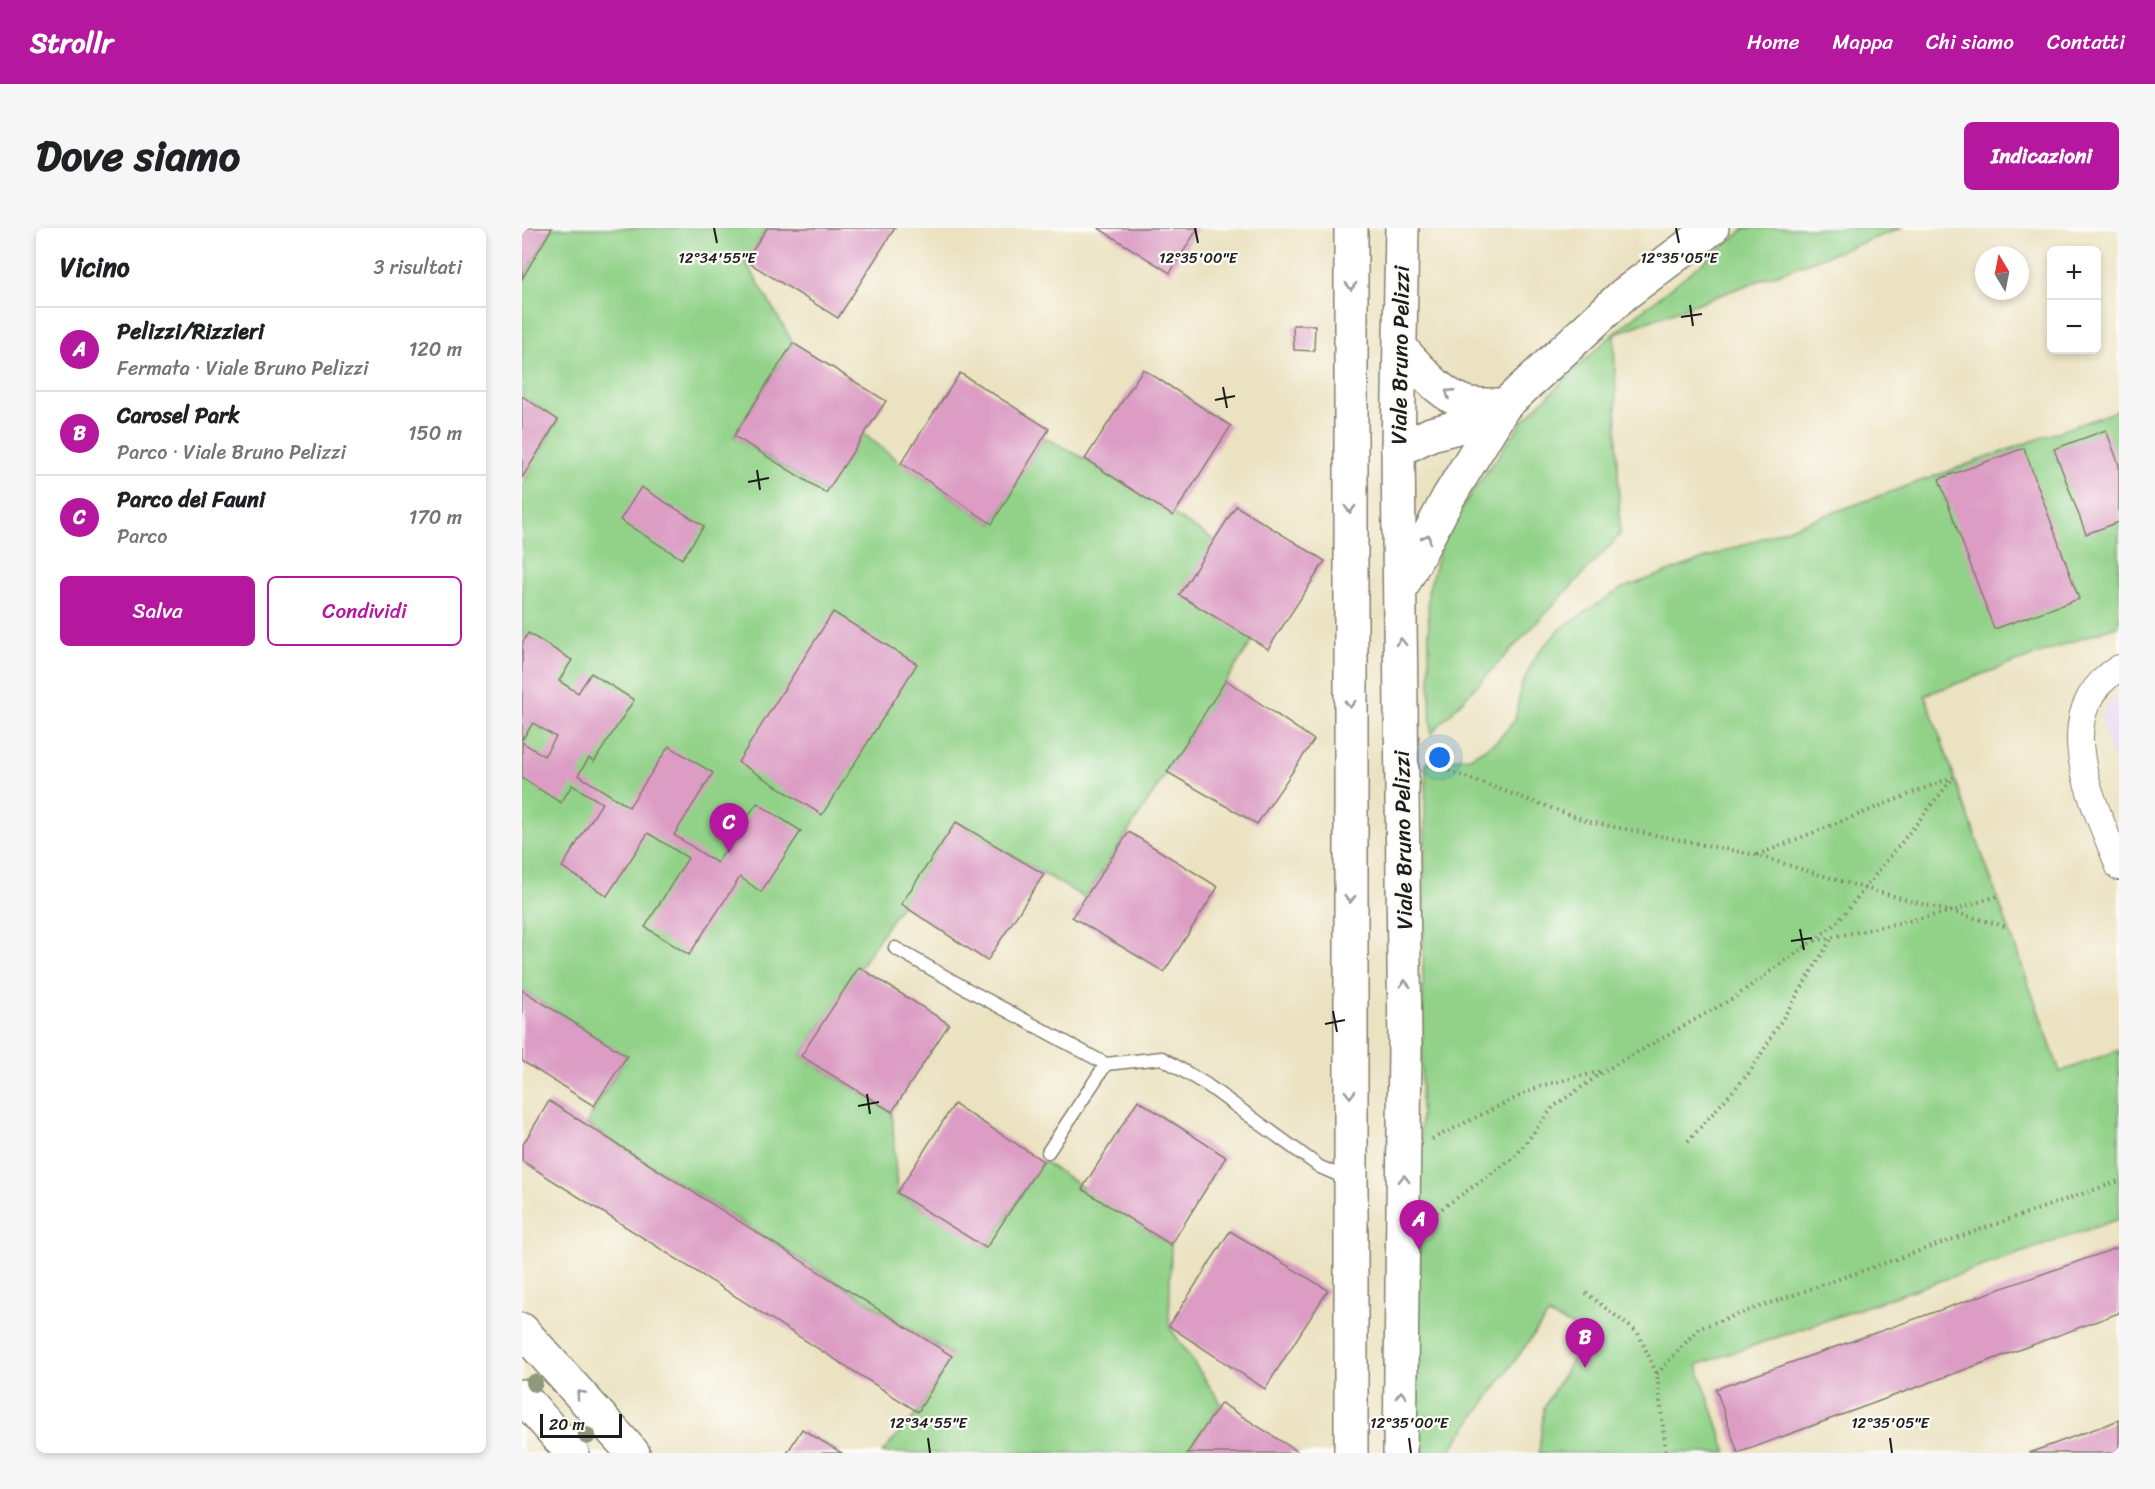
<!DOCTYPE html>
<html lang="it">
<head>
<meta charset="utf-8">
<style>
	:root { --surface:#fff; --page:#f6f6f6; --text:#202124; --muted:#757577; --line:#e0e0e0; --accent:#b5179e }
	body { margin:0; font-family:Sriracha,sans-serif; background:var(--page); color:var(--text) }
	.controls { position:absolute; right:18px; top:18px; display:grid; overflow:hidden; border-radius:9px; box-shadow:0 3px 9px #0003 }
	.controls button { width:54px; height:54px; display:grid; place-items:center; padding:0; border:0; border-bottom:2px solid var(--line); background:var(--surface); color:var(--text); font:30px sans-serif }
	.compass { position:absolute; left:1453px; top:18px; width:54px; height:54px; border-radius:50%; background:var(--surface); box-shadow:0 3px 9px #0003; rotate:350deg }
	.scale { position:absolute; left:18px; bottom:15px; width:82px; box-sizing:border-box; padding-left:6px; border:3px solid #1c1c1c; border-top:0; font-size:16px; line-height:21px; white-space:nowrap; color:#1c1c1c; -webkit-text-stroke:4px #fdfcf7; paint-order:stroke }
	.you { position:absolute; left:918px; top:530px; width:21px; height:21px; margin:-15px; border:4px solid #fff; border-radius:50%; background:#1a73e8; box-shadow:0 0 0 9px #1a73e833 }
	.badge { display:grid; place-items:center; width:39px; height:39px; border-radius:50%; background:var(--accent); color:#fff; font-size:20px; font-weight:700 }
	.pin { position:absolute; translate:-50% -50px; filter:drop-shadow(0 2px 3px #0008) }
	.pin::after { content:''; position:absolute; top:32px; width:21px; height:18px; background:inherit; clip-path:polygon(0 0,100% 0,50% 100%) }
	.list { margin:0; padding:0; list-style:none }
	h2 { display:flex; justify-content:space-between; align-items:center; height:78px; margin:0; padding:0 24px; font-size:26px }
	h2 small { font-size:20px; font-weight:400; color:var(--muted) }
	.list li { display:grid; grid-template-columns:39px 1fr auto; gap:18px; align-items:center; box-sizing:border-box; height:84px; padding:0 24px; border-top:2px solid var(--line) }
	.list b { display:block; font-size:22px; white-space:nowrap }
	.list p { margin:0; font-size:20px; white-space:nowrap; color:var(--muted) }
	.list em { font-size:20px; font-style:normal; color:var(--muted) }
	.actions { display:flex; gap:12px; padding:18px 24px }
	.actions a { flex:1; padding:14px 0; border:2px solid var(--accent); border-radius:9px; text-align:center; font-size:21px; color:var(--accent) }
	.actions .main { background:var(--accent); color:#fff }
	.map { position:relative; flex:none; width:1597px; height:1225px; overflow:hidden; border-radius:9px }
	header { display:flex; align-items:center; gap:36px; box-sizing:border-box; height:84px; padding:0 30px; background:var(--accent); color:#fff }
	header strong { font-size:28px }
	nav { display:flex; gap:33px; margin-inline-start:auto; font-size:21px }
	.intro { display:flex; align-items:center; justify-content:space-between; box-sizing:border-box; height:144px; padding:0 36px }
	h1 { margin:0; font-size:42px }
	.button { padding:15px 27px; border-radius:9px; background:var(--accent); color:#fff; font-size:21px; font-weight:700 }
	main { display:flex; gap:36px; padding:0 36px }
	aside { flex:1; background:var(--surface); border-radius:9px; box-shadow:0 3px 9px #0003 }
	.map>svg:first-child { display:block }
</style>
</head>
<body>
<header>
<strong>Strollr</strong>
<nav><a>Home</a><a>Mappa</a><a>Chi siamo</a><a>Contatti</a></nav>
</header>
<div class="intro"><h1>Dove siamo</h1><a class="button">Indicazioni</a></div>
<main>
<aside>
<h2>Vicino<small>3 risultati</small></h2>
<ul class="list">
<li><span class="badge">A</span><div><b>Pelizzi/Rizzieri</b><p>Fermata · Viale Bruno Pelizzi</p></div><em>120 m</em></li>
<li><span class="badge">B</span><div><b>Carosel Park</b><p>Parco · Viale Bruno Pelizzi</p></div><em>150 m</em></li>
<li><span class="badge">C</span><div><b>Parco dei Fauni</b><p>Parco</p></div><em>170 m</em></li>
</ul>
<div class="actions"><a class="main">Salva</a><a>Condividi</a></div>
</aside>
<div class="map">
<svg width="1597" height="1225" viewBox="0 0 1597 1225">
	<rect width="100%" height="100%" fill="#fdfcf7"/>
	<filter id="ink" filterUnits="userSpaceOnUse"><feTurbulence type="fractalNoise" baseFrequency=".0167" numOctaves="2"/><feDisplacementMap in="SourceGraphic" scale="12" xChannelSelector="R" yChannelSelector="G"/><feConvolveMatrix kernelMatrix="1 2 1 2 8 2 1 2 1" color-interpolation-filters="sRGB"/></filter>
	<filter id="wash" filterUnits="userSpaceOnUse"><feTurbulence type="fractalNoise" baseFrequency=".008" numOctaves="4" result="noise"/><feDisplacementMap in="SourceGraphic" scale="24" xChannelSelector="R" yChannelSelector="G"/><feGaussianBlur stdDeviation="1.35" result="paint"/><feColorMatrix in="noise" values="0 0 0 0 0 0 0 0 0 0 0 0 0 0 0 0 0 1.4 0 .05"/><feComposite in="paint" operator="in"/></filter>
	<g filter="url(#wash)">
		<rect width="100%" height="100%" fill="#ebe2c1"/>
		<polygon fill="#e2d4f3" points="1597,467 1597,552 1580,497 1581,486 1585,478"/>
		<g fill="#91d288" stroke="#567752" stroke-width="1.5">
			<polygon points="30,0 245,0 224,34 271,115 212,208 303,265 342,206 379,235 470,296 522,209 563,231 692,312 731,412 563,670 434,594 279,828 370,884 375,965 465,1019 521,933 649,1017 647,1098 699,1175 665,1225 360,1225 396,1184 430,1127 64,896 104,828 0,762 0,257 36,192 0,168 0,52"/>
			<polygon points="1224,0 1380,0 1092,106 1098,307 909,506 906,364 919,317 939,280 1001,193 1043,151 1091,106"/>
			<polygon points="1597,182 1597,397 1403,467 1538,844 1597,822 1597,991 1175,1137 1205,1225 1017,1225 1022,1179 1066,1105 1026,1087 926,1225 894,1225 904,534 948,529 975,513 993,492 999,458 1015,426 1038,401 1098,361"/>
		</g>
		<g id="blocks">
			<g fill="#dc9cc4">
				<polygon points="0,0 30,0 0,51"/>
				<polygon points="245,0 373,0 316,90 224,33"/>
				<polygon points="576,0 676,0 648,45"/>
				<polygon points="771,97 793,97 792,123 772,122"/>
				<polygon points="271,115 364,173 304,265 212,208"/>
				<polygon points="621,141 709,198 651,288 563,231"/>
				<polygon points="438,145 527,201 470,296 379,235"/>
				<polygon points="0,168 36,192 0,250"/>
				<polygon points="1584,202 1597,237 1597,294 1564,306 1532,221"/>
				<polygon points="1502,220 1557,371 1472,401 1417,251"/>
				<polygon points="119,259 182,298 160,331 98,292"/>
				<polygon points="714,278 803,333 746,421 657,367"/>
				<polygon points="311,384 395,436 300,587 216,534"/>
				<polygon points="6,405 50,432 37,453 56,465 69,445 112,472 72,534 67,530 56,547 107,579 147,518 191,545 152,607 195,635 235,575 279,603 239,664 218,649 167,727 123,699 166,630 126,605 85,668 40,639 80,575 50,557 39,575 0,550 0,514 22,528 34,509 11,495 0,512 0,416"/>
				<polygon points="704,452 792,512 735,596 645,544"/>
				<polygon points="434,594 522,646 465,733 379,676"/>
				<polygon points="607,604 696,659 642,744 550,689"/>
				<polygon points="337,739 427,796 370,884 279,828"/>
				<polygon points="0,762 105,828 72,878 0,833"/>
				<polygon points="616,872 704,929 649,1017 560,961"/>
				<polygon points="27,873 430,1128 396,1184 0,933 0,918"/>
				<polygon points="432,876 521,933 464,1020 375,965"/>
				<polygon points="708,1003 806,1062 743,1161 647,1098"/>
				<polygon points="1597,1019 1597,1085 1216,1225 1194,1161"/>
				<polygon points="699,1175 778,1225 665,1225"/>
				<polygon points="1597,1192 1597,1225 1507,1225"/>
				<polygon points="280,1201 320,1225 265,1225"/>
			</g>
		</g>
	</g>
	<g filter="url(#ink)">
		<use href="#blocks" fill-opacity="0" stroke="#847f6e" stroke-width="1.5"/>
		<g fill="none" stroke-linecap="round" stroke-linejoin="round">
			<g stroke="#847f6e" stroke-width="15">
				<g id="lane">
					<polyline points="373,720 443,760 584,836 640,830 685,857 798,939 826,951"/>
					<polyline points="526,924 584,836"/>
				</g>
			</g>
			<g stroke="#847f6e" stroke-width="28">
				<path id="street" d="M1597,440c-75,47 -23,137 0,199"/>
			</g>
			<g stroke="#847f6e" stroke-width="36">
				<g id="secondary">
					<polyline points="829,0 829,1225"/>
					<path d="M878,120c19,19 39,47 66,55 13,3 26,2 39,2"/>
					<polyline points="876,222 909,206 954,194 983,177 1101,67 1190,0"/>
					<polyline points="880,358 926,270 982,178"/>
					<polyline points="0,1102 111,1225"/>
					<polyline points="0,1168 50,1225"/>
					<polyline points="878,1225 883,819 876,222 880,0"/>
				</g>
			</g>
			<g stroke="#847f6e" stroke-width="4" stroke-dasharray="1.5 4.5" stroke-linecap="butt">
				<polyline points="910,537 1068,594 1233,627 1342,660 1486,699"/>
				<polyline points="1235,627 1431,549"/>
				<polyline points="1293,713 1428,684 1475,668"/>
				<polyline points="910,911 1018,858 1080,843"/>
				<polyline points="1166,913 1228,844 1310,710"/>
				<polyline points="915,984 993,929 1031,879 1084,842 1213,769 1314,696 1432,549"/>
				<polyline points="1064,1065 1116,1105 1135,1146 1144,1225"/>
				<polyline points="1135,1146 1177,1100 1597,953"/>
			</g>
			<use href="#lane" stroke="#fff" stroke-width="12"/>
			<use href="#street" stroke="#fff" stroke-width="26"/>
			<use href="#secondary" stroke="#fff" stroke-width="33"/>
		</g>
		<g fill="#90987b">
			<circle cx="12" cy="1155" r="9"/>
			<circle cx="65" cy="1208" r="9"/>
		</g>
		<defs><path id="oneway-chevron" d="M-2-3.5L2.5 0L-2 3.5" fill="none" stroke-width="1.6" stroke-linecap="round" stroke-linejoin="round" transform="scale(1.5)"/></defs>
		<g stroke="#999">
			<use href="#oneway-chevron" transform="translate(829 58) rotate(90)"/>
			<use href="#oneway-chevron" transform="translate(927 165) rotate(-147)"/>
			<use href="#oneway-chevron" transform="translate(828 281) rotate(90)"/>
			<use href="#oneway-chevron" transform="translate(905 310) rotate(-63)"/>
			<use href="#oneway-chevron" transform="translate(879 414) rotate(-91)"/>
			<use href="#oneway-chevron" transform="translate(828 476) rotate(90)"/>
			<use href="#oneway-chevron" transform="translate(828 671) rotate(90)"/>
			<use href="#oneway-chevron" transform="translate(883 756) rotate(-91)"/>
			<use href="#oneway-chevron" transform="translate(828 866) rotate(90)"/>
			<use href="#oneway-chevron" transform="translate(882 951) rotate(-89)"/>
			<use href="#oneway-chevron" transform="translate(58 1166) rotate(-132)"/>
			<use href="#oneway-chevron" transform="translate(879 1167) rotate(-89)"/>
		</g>
	</g>
	<path fill="none" stroke="#1c1c1c" stroke-width="2" d="M192,0l3,15M673,0l3,15M1154,0l3,15M1168,77l3,21M1159,89l21,-3M701,159l4,21M693,172l20,-4M235,242l3,20M226,254l21,-4M1278,701l4,21M1269,713l21,-3M811,783l4,21M803,796l20,-4M345,866l3,20M336,878l21,-4M406,1210l2,15M887,1210l2,15M1368,1210l2,15"/>
	<g text-anchor="middle" dominant-baseline="central" stroke-width="4.5" stroke-linejoin="round" paint-order="stroke">
		<g font-size="22" fill="#1c1c1c" stroke="#fdfcf7">
			<text transform="translate(878 127) rotate(-89)">Viale Bruno Pelizzi</text>
			<text transform="translate(881 612) rotate(-91)">Viale Bruno Pelizzi</text>
		</g>
	</g>
	<g font-size="15" text-anchor="middle" fill="#1c1c1c" stroke="#fdfcf7" stroke-width="4.5" stroke-linejoin="round" paint-order="stroke">
		<text x="676" y="35">12°35'00"E</text>
		<text x="1157" y="35">12°35'05"E</text>
		<text x="195" y="35">12°34'55"E</text>
		<text x="406" y="1200">12°34'55"E</text>
		<text x="887" y="1200">12°35'00"E</text>
		<text x="1368" y="1200">12°35'05"E</text>
	</g>
</svg>
<div class="controls">
<button>+</button>
<button>−</button>
</div>
<svg class="compass" viewBox="-18 -18 36 36"><path d="M0-13l5 13h-10z" fill="#e53935"/><path d="M0 13l5-13h-10z" fill="#757577"/></svg>
<div class="scale">20 m</div>
<div class="you"></div>
<div class="pin badge" style="left:897px;top:1022px">A</div>
<div class="pin badge" style="left:1063px;top:1140px">B</div>
<div class="pin badge" style="left:207px;top:625px">C</div>
</div>
</main>
</body>
</html>
